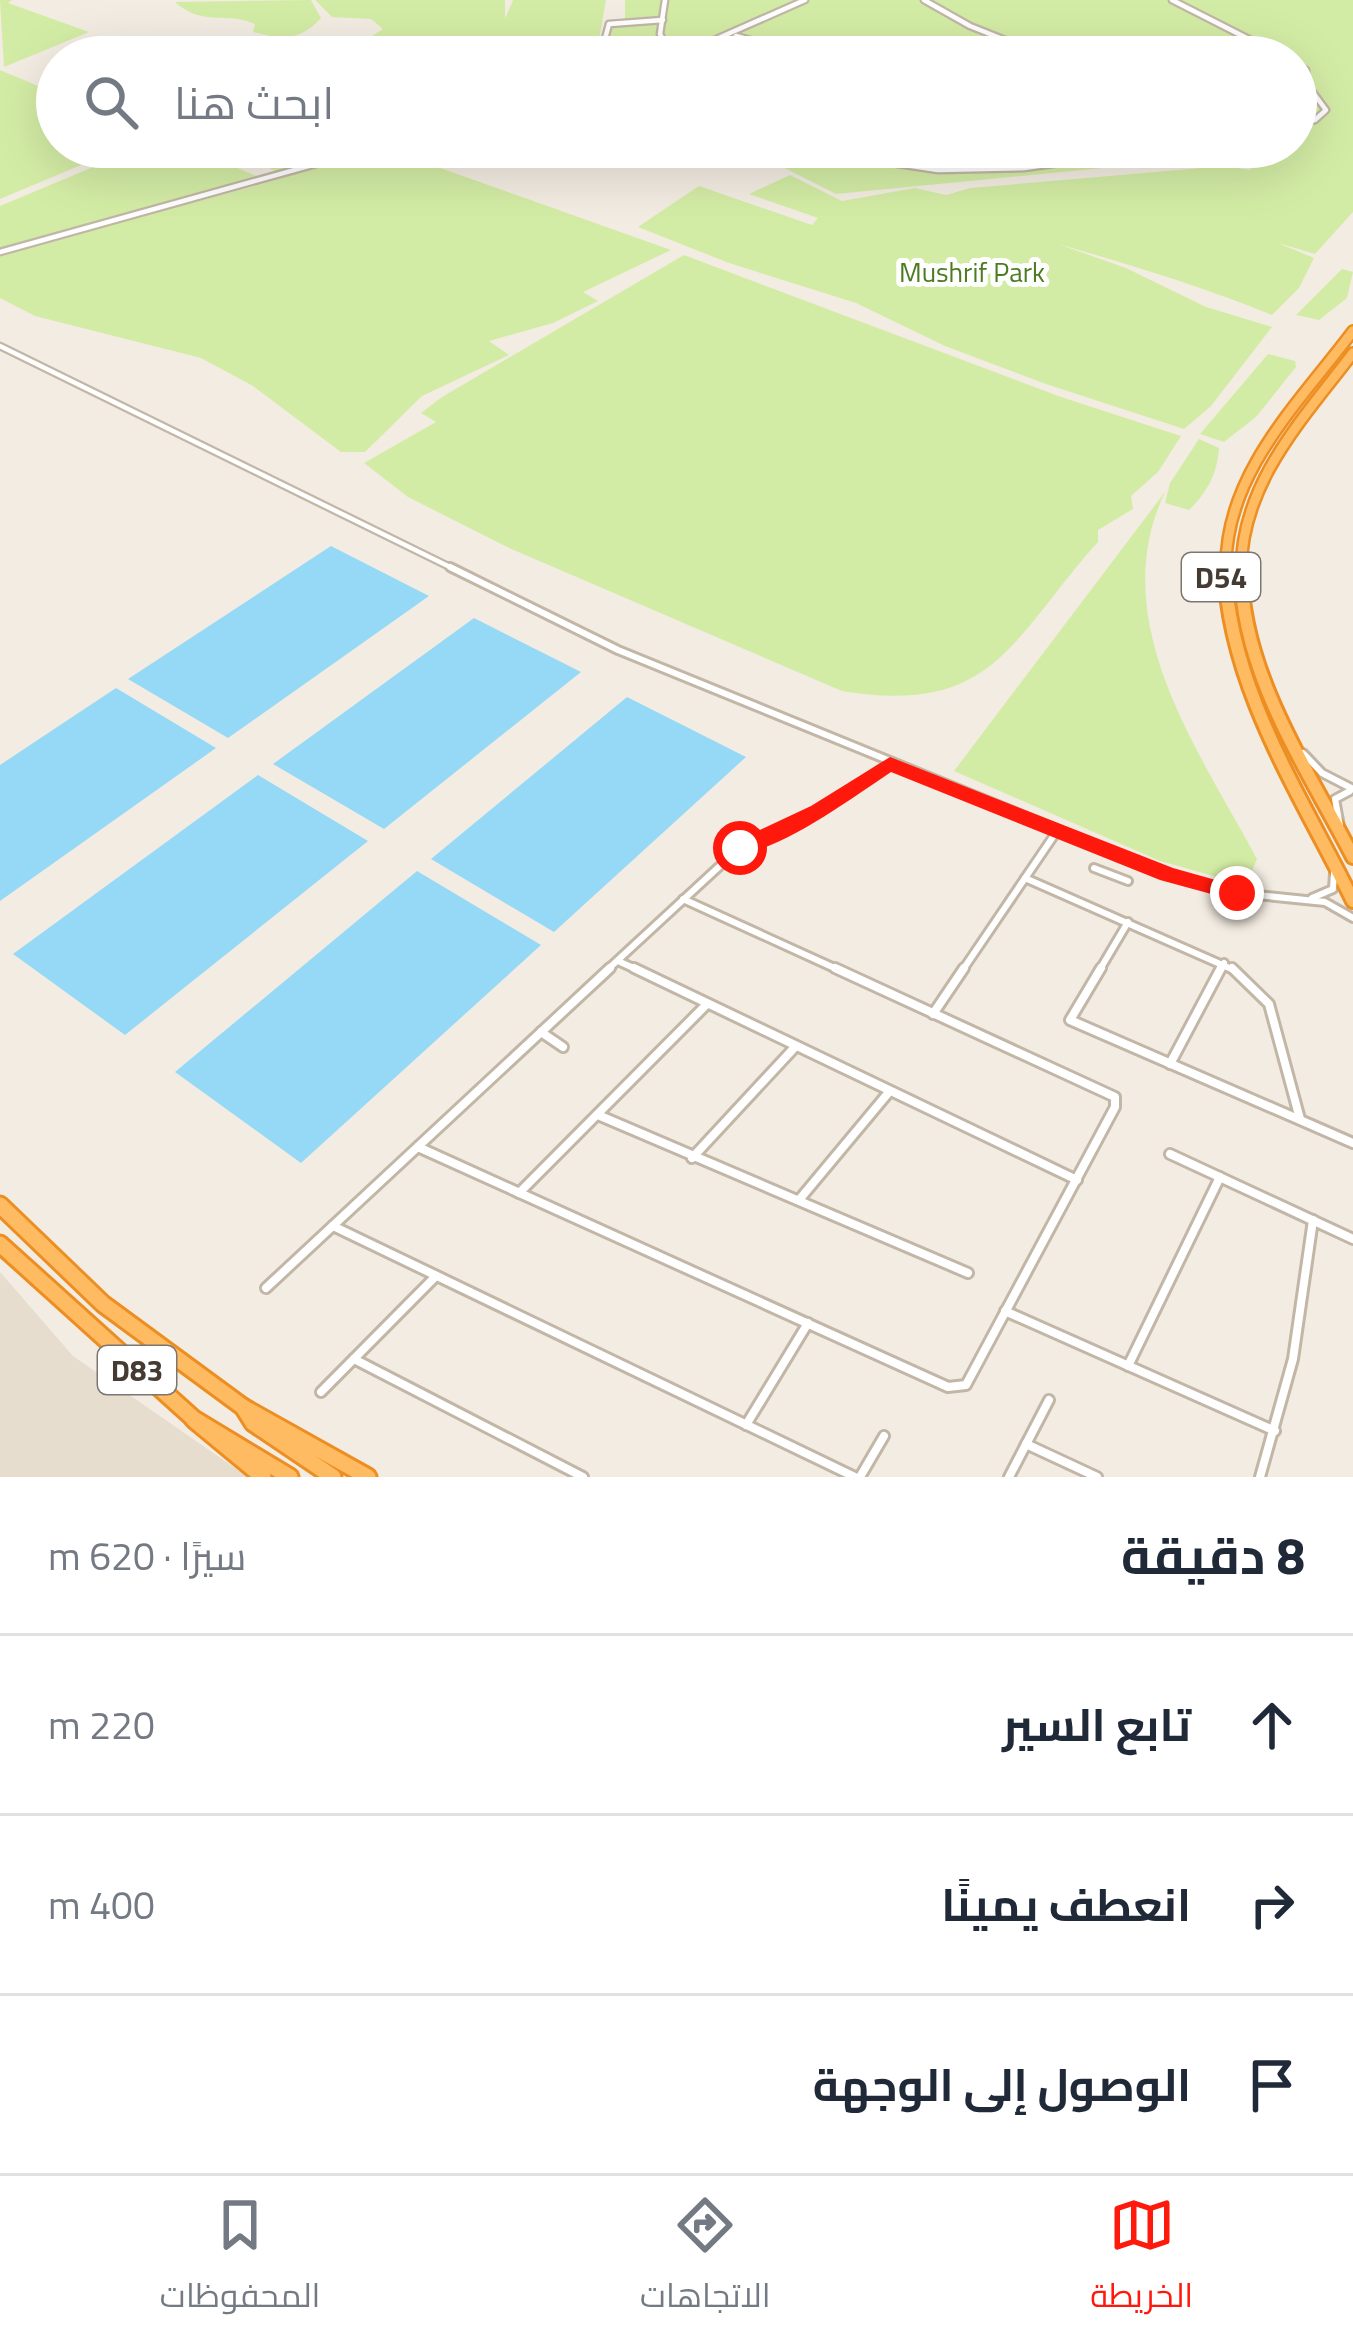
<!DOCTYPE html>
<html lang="ar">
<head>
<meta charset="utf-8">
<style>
	:root { --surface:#fff; --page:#f6f6f7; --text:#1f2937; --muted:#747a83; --line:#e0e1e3; --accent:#ff190d }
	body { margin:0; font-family:"Titillium Web",Cairo,sans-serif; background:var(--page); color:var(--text); direction:rtl }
	.stop { position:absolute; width:36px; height:36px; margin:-27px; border:9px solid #ff190d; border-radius:50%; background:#fff }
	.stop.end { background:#ff190d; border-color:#fff; box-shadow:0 3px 12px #0008 }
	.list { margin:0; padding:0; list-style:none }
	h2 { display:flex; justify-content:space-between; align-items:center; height:156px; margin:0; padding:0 48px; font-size:51px }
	h2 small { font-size:39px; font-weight:400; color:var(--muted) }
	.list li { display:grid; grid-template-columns:78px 1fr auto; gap:36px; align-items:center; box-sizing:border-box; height:180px; padding:0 48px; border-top:3px solid var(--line) }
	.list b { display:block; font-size:45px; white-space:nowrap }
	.list em { font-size:39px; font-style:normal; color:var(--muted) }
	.icon { flex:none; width:66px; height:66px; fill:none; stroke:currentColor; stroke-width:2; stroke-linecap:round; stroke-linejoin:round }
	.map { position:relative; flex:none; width:1353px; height:1477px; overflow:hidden; direction:ltr }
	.search { position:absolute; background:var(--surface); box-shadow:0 12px 48px #0002; left:36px; right:36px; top:36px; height:132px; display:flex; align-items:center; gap:30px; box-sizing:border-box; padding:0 42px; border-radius:66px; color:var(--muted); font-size:45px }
	.sheet { height:696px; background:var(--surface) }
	nav { display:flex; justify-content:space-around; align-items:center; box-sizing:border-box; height:168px; border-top:3px solid var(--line); background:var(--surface); font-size:33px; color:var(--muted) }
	nav a { display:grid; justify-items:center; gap:6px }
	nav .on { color:var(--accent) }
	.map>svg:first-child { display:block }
</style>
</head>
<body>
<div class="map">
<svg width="1353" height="1477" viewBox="0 0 1353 1477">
	<rect width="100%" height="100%" fill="#f3ece2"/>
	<polygon fill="#e7ddcf" points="0,1272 73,1356 248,1477 0,1477"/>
	<g fill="#d3eca5">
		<polygon points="0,0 12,0 8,3 89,32 4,67"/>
		<path d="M311,0l10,18c-22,24 -38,21 -68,14l2,-8c-28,-13 -53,3 -80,-22z"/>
		<polygon points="315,0 505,0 505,19 513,0 606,0 596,57 343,57 379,47 372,36 383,29 371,19 332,17"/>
		<path d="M625,0h728v212l-38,42 -37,-11 36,15 -15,30 -27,27c-71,-29 -141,-50 -214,-71l68,24 80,39 66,20 -61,79 -27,23 -138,-45 -101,-38 -89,-43 -127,-40 -91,-36 61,-41 113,39 6,-7 -69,-24 41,-19 52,26 73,-13 31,7 24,-7 256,-22 23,4 37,-20 -450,44 -73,-37 -52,-10h585v-90h-692l6,-29 15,-6z"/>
		<polygon points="0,70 57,94 57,147 124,147 0,199"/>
		<polygon points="141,147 186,147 264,179 0,249 0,206"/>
		<polygon points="209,147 367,147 282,174 229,150"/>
		<polygon points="381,147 671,250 583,292 598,301 553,323 489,341 509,355 422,396 365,452 341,452 253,386 201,358 35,316 0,298 0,253 266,183"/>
		<path d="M684,255l377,142 120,39 -23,36 -27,24 2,13 -35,21v12c-88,98 -104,174 -256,149l-333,-143 -101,-51 -44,-34 72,-41 -15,-9 21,-16z"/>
		<polygon points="1342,269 1353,272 1347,298 1319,320 1296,315"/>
		<polygon points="1268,354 1295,361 1296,367 1256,417 1224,442 1200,434"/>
		<path d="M1199,439l20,9c-2,27 -12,44 -30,62l-24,-7 5,-20z"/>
		<path d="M1165,492c-61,128 33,257 92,367l-11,26 -86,-24 -206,-90z"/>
	</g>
	<g fill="#96d9f7">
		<polygon points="331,546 429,596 228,738 128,679"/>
		<polygon points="474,618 581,672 384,829 273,764"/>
		<polygon points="116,688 216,748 0,901 0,765"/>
		<polygon points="627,697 746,757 554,932 431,859"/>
		<polygon points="258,775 368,841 125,1035 13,954"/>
		<polygon points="417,871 541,945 301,1163 175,1072"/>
	</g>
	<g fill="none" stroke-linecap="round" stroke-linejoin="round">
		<g stroke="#c2b6a6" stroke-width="9">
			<g id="minor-far2">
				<polyline points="665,0 660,34 672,57"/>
				<polyline points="924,0 970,26 1048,57"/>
				<polyline points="1172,0 1284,57"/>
				<polyline points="736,36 813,57"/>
				<polyline points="666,49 705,44 805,0"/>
				<polyline points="600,57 609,24 663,20"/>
				<polyline points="1296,64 1306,70 1306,83 1326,110 1315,120 1296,123"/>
				<polyline points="804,147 828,161 865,159 938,170 1024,168 1175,147"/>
				<polyline points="1038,147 1059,162"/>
				<polyline points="0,252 377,147"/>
				<polyline points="0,346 456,570"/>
			</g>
		</g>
		<g stroke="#c2b6a6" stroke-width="12">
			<g id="minor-far1">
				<polyline points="450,567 618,650 1167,874 1237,893 1325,902 1353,918"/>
				<polyline points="1303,753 1322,773 1353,789"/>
				<polyline points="1340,826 1335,799 1350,791"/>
				<polyline points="1094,868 1128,881"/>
				<polyline points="1025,878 1236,971"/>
				<polyline points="1312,898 1333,889 1334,873"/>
				<polyline points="683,899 841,971"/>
				<polyline points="618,961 640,971"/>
				<polyline points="606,971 736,851 818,811 889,764"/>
				<polyline points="962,971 1057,831"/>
				<polyline points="1099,971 1128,922"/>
				<polyline points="1219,971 1224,963"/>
			</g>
		</g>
		<g stroke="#c2b6a6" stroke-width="14">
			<g id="minor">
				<polyline points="634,968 1077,1180"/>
				<polyline points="1101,968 1070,1020 1353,1143"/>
				<polyline points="1232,968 1269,1004 1300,1119"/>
				<polyline points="933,1014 964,968"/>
				<polyline points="541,1032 563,1047"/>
				<polyline points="1170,1064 1221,968"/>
				<polyline points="598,1115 968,1273"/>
				<polyline points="418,1147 948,1387 966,1385 1115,1107 1115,1097 835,968"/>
				<polyline points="1170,1154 1353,1239"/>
				<polyline points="692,1158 795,1047"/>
				<polyline points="519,1193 707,1004"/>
				<polyline points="799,1200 889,1092"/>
				<polyline points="333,1226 855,1477"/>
				<polyline points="266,1288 610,968"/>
				<polyline points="1005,1311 1275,1431"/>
				<polyline points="354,1359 583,1477"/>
				<polyline points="1128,1366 1220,1177"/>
				<polyline points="321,1392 436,1276"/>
				<polyline points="746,1425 808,1323"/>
				<polyline points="1026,1444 1097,1477"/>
				<polyline points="860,1477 884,1436"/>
				<polyline points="1009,1477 1049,1400"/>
				<polyline points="1260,1477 1293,1359 1313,1220"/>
			</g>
		</g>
		<g stroke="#ed8e22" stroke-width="14">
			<g id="highway-far2">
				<path d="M1226,570c-2,-96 73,-167 127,-239"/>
				<path d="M1241,570c1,-88 61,-150 112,-217"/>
			</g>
		</g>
		<g stroke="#ed8e22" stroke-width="18">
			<g id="highway-far1">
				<path d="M1225,567c3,120 77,230 128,334"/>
				<path d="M1241,567c-1,104 66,201 112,290"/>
			</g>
		</g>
		<g stroke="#ed8e22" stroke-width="21">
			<g id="highway">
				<polyline points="0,1205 103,1304 243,1407 253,1423 333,1477"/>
				<polyline points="0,1244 194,1419 290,1477"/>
				<polyline points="243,1407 368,1477"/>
				<polyline points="194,1420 263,1477"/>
			</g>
		</g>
		<use href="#minor-far2" stroke="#fff" stroke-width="4.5"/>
		<use href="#minor-far1" stroke="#fff" stroke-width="6"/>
		<use href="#minor" stroke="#fff" stroke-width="8"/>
		<use href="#highway-far2" stroke="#ffbb61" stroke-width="9"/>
		<use href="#highway-far1" stroke="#ffbb61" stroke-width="12"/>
		<use href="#highway" stroke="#ffbb61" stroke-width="15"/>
	</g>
	<path fill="#ff190d" d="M890,757l283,111 71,20 4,5 -11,8 -77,-21 -269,-108c-32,21 -122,88 -159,81v-10l79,-37z"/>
	<g text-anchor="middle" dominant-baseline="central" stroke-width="10" stroke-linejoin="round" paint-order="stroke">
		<g font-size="27" fill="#4c7c20" stroke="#fff">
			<text x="972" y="271">Mushrif Park</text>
		</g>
		<g fill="#fff" stroke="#7d7670" stroke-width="3">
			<rect x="1182" y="553" width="78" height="48" rx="9"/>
			<rect x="98" y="1346" width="78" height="48" rx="9"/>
		</g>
		<g font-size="30" font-weight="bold" fill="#453b32">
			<text x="1221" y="577">D54</text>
			<text x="137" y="1370">D83</text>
		</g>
	</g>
</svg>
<div class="stop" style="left:740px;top:848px"></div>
<div class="stop end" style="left:1237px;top:893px"></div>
<div class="search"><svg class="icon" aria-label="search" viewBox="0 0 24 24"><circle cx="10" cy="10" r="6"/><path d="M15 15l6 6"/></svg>ابحث هنا</div>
</div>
<section class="sheet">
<h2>8 دقيقة<small>سيرًا · 620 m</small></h2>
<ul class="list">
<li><svg class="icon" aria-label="ahead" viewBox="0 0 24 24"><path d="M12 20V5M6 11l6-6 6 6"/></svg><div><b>تابع السير</b></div><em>220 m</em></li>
<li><svg class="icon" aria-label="right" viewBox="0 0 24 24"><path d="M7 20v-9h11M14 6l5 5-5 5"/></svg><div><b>انعطف يمينًا</b></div><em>400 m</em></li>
<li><svg class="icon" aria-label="arrive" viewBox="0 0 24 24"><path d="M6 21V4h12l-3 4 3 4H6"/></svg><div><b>الوصول إلى الوجهة</b></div></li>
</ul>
</section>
<nav>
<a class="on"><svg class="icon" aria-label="map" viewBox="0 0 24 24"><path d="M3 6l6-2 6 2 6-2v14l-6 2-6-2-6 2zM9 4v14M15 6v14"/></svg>الخريطة</a>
<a><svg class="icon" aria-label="directions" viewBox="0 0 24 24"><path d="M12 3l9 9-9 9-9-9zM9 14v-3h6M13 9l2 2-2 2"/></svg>الاتجاهات</a>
<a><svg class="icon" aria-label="saved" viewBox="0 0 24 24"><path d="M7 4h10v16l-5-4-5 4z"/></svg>المحفوظات</a>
</nav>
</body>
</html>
